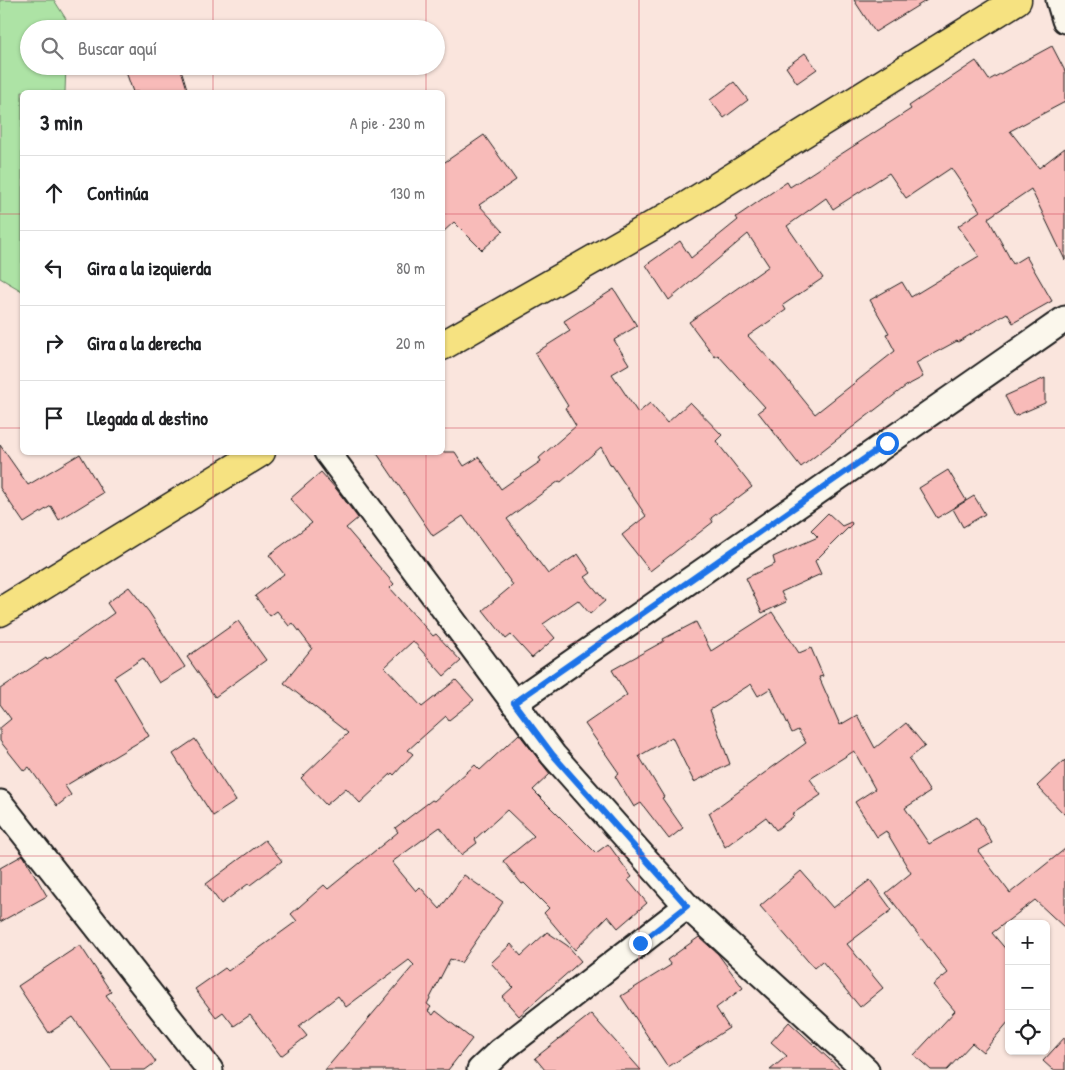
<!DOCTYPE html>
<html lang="es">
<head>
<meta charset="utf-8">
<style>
	:root { --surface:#fff; --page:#f6f6f6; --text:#202124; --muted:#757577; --line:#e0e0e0 }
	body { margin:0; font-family:"Patrick Hand",sans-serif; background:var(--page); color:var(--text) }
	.controls { position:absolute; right:15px; bottom:15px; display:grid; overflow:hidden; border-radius:8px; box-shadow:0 1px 4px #0004 }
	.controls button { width:45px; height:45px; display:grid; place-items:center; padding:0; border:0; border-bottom:1px solid var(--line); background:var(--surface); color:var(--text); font:25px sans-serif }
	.stop { position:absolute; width:15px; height:15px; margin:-11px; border:4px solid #1a73e8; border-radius:50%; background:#fff }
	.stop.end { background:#1a73e8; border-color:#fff; box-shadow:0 1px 5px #0008 }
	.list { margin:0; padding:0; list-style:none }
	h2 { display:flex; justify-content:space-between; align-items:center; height:65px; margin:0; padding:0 20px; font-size:21px }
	h2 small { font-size:16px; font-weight:400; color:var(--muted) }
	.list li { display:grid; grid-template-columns:32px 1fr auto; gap:15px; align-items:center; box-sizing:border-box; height:75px; padding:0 20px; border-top:1px solid var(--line) }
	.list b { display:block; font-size:19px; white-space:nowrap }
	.list em { font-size:16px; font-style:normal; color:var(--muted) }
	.icon { flex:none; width:28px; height:28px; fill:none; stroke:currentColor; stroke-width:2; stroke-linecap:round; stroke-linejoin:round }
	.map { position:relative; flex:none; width:1065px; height:1070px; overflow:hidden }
	.search { position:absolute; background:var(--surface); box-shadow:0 1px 4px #0004; left:20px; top:20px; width:425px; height:55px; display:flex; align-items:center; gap:12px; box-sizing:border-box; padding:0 18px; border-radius:28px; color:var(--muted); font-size:19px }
	.panel { position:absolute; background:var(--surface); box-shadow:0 1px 4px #0004; left:20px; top:90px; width:425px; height:365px; border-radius:8px }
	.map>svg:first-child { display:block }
</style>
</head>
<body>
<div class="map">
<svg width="1065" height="1070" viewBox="0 0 1065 1070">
	<rect width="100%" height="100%" fill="#fae5dd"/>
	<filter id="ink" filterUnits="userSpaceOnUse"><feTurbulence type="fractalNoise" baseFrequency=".02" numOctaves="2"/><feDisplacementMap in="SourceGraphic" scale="10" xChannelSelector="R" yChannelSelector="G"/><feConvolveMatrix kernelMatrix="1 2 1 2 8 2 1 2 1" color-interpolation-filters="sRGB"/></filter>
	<g filter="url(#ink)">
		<polygon fill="#ade3a5" stroke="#648060" points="0,0 54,0 66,19 66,29 29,29 29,66 66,66 65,92 22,92 22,291 0,278"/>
		<g fill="#f8bbb9" stroke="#1c1c1c" fill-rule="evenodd">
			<polygon points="854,0 927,0 875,32"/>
			<path d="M1052,46l13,25v31l-55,29 29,37 26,-20v112l-34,-71 -43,29 25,46 13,-8 26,45 -39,22 -6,-10 -49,29 -1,-1 -41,22 7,14 -17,9 -105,81 -43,-55 7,-5 -47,-52 -3,2 -26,-35 80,-56 -21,-32 -79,66 -23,-35 34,-24 11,17 47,-38 -2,-3 51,-35 3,5 121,-78 -2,-3 67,-45 13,19zM951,168l29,43 -22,15 21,30 -68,41 -9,-15 -32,18 19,33 -3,1 9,17 -80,63 -33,-41 -34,-37 38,-26 -3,-5 40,-27 -36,-52 39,-28 7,11 56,-36 17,25z"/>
			<polygon points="805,53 817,69 797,83 786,67"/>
			<polygon points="124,66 180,66 188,92 133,92"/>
			<polygon points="734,82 748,100 724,118 710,100"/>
			<polygon points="484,135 516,180 479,205 503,231 482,250 454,222 442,233 442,164"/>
			<polygon points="614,289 637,326 614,340 629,364 612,374 638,413 650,403 667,423 690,402 722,435 716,441 752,487 711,518 713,522 650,571 622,535 646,516 612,465 611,466 601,447 561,482 559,481 507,519 548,574 578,554 591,573 585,577 605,601 590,614 578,600 543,624 555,638 532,658 511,635 506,639 483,610 513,585 463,516 433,536 376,452 455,452 464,466 479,457 501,489 541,461 539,458 576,426 565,408 568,406 535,353 570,331 564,321"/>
			<polygon points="1045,378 1045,403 1015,416 1005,396"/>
			<polygon points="0,445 28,485 80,454 103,493 59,520 51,506 24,523 0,488"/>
			<polygon points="948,470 966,500 937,518 919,488"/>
			<polygon points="321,472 337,490 358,518 346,528 394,584 390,588 433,636 436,634 461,661 444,676 413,641 385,667 422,707 456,680 474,700 449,720 446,716 408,750 413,754 394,775 392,773 360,803 346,788 326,805 301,778 348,733 284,683 312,648 293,623 289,626 277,611 270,616 255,596 284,574 269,555 312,523 290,499"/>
			<polygon points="974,496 985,514 963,527 953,509"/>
			<polygon points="828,513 842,526 851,522 852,524 815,561 821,574 781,592 786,602 762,613 746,578 775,564 773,557 818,537 811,530"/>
			<polygon points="129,587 149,612 185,667 159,683 143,658 114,677 149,736 65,786 71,795 57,806 29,767 24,771 0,741 0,728 11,719 0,704 0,689 46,658 47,660 114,613 107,603"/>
			<polygon points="772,612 799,653 811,648 823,676 819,677 840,725 857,715 875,748 906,723 925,746 909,759 930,792 905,808 929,844 977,817 992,843 978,851 1010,893 1065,849 1065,928 1035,900 992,933 1009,953 1009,1021 983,1052 972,1043 947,1070 931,1070 914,1055 955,1011 933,985 948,973 886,893 911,873 886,831 877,837 855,802 875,789 854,751 810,779 821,795 792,814 794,816 776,830 766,817 725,847 709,813 806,743 798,730 792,733 771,688 758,696 751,684 710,710 730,764 694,782 672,737 639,756 664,797 662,798 683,828 669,839 641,803 634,807 615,776 619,773 585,724 627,695 612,670 664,641 663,639 696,622 711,651"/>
			<polygon points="238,621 266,660 215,697 187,657"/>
			<polygon points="519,734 550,774 533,790 596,853 608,844 632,877 628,880 647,903 618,928 608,916 575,950 544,913 549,908 524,883 522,884 503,861 534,836 507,810 475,839 477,843 461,855 440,827 392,862 416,891 420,887 440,909 464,875 503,902 461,963 450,959 427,1004 431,1007 428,1011 433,1015 436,1011 472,1039 448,1070 325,1070 414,965 409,960 346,1007 338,996 299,1026 307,1036 281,1056 250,1015 234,1026 223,1012 216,1017 195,989 225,968 228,971 297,921 291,914 324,885 328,889 398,832 395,828 432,800 434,801 475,765 480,770"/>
			<polygon points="195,739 236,801 213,816 173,754"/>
			<polygon points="1065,760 1065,815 1037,786"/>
			<polygon points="265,840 282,861 250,885 248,884 221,904 206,884"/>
			<polygon points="23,855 47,896 0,922 0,868"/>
			<polygon points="801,871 833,908 870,880 892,910 847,944 883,988 860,1007 822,961 814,968 760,906"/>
			<polygon points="547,932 568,946 581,961 519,1016 502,997 513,987 491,963 511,944 521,956"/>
			<polygon points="699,937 718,954 743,988 716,1008 729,1028 668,1067 621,996 671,965 667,960"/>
			<polygon points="80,945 111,992 106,995 156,1062 145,1070 112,1070 73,1017 49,1033 18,986"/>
			<polygon points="591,1014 641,1070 545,1070 535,1058"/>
			<polygon points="789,1022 841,1070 770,1070 787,1056 771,1042"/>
			<polygon points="1065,1037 1065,1070 1053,1070 1043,1061"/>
		</g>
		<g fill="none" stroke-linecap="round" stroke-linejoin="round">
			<g stroke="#1c1c1c" stroke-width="29">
				<g id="street">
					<polyline points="1059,0 1065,20"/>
					<polyline points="327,452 553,755 687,906 866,1070"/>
					<polyline points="514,703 1065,319"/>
					<polyline points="0,803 210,1070"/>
					<polyline points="480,1070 499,1052 687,906"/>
				</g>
			</g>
			<g stroke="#1c1c1c" stroke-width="31">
				<g id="primary">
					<polyline points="442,346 685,207 1017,0"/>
					<polyline points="0,612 261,452"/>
				</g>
			</g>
			<use href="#street" stroke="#fbf7ec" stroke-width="25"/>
			<use href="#primary" stroke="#f6e281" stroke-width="28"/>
		</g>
	</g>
	<g fill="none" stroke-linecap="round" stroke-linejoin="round" filter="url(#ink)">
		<polyline stroke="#1a73e8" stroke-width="6" points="640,943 687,906 553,755 514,703 887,443"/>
	</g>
	<path fill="none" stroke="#d1495b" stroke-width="1" stroke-opacity="0.55" d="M213,0v29M426,0v29M639,0v1070M852,0v1070M213,66v26M426,66v26M0,214h22M442,214h623M0,428h22M442,428h623M213,452v618M426,452v618M0,642h1065M0,856h1065"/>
</svg>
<div class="controls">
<button>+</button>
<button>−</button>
<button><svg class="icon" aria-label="locate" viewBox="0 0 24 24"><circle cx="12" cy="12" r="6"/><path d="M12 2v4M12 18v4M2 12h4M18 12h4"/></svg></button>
</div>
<div class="stop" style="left:887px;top:443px"></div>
<div class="stop end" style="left:640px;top:943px"></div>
<div class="search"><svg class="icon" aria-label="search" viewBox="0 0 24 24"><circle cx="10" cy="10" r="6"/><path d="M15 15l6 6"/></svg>Buscar aquí</div>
<section class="panel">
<h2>3 min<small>A pie · 230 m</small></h2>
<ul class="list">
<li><svg class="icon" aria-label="ahead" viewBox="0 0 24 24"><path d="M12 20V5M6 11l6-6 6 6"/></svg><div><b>Continúa</b></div><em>130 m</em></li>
<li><svg class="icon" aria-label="left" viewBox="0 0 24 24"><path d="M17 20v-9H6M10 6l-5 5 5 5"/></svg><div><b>Gira a la izquierda</b></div><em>80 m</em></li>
<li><svg class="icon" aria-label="right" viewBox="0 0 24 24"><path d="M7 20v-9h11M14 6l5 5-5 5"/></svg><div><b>Gira a la derecha</b></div><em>20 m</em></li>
<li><svg class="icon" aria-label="arrive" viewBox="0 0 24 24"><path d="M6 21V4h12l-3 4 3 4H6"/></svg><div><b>Llegada al destino</b></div></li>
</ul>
</section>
</div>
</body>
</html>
